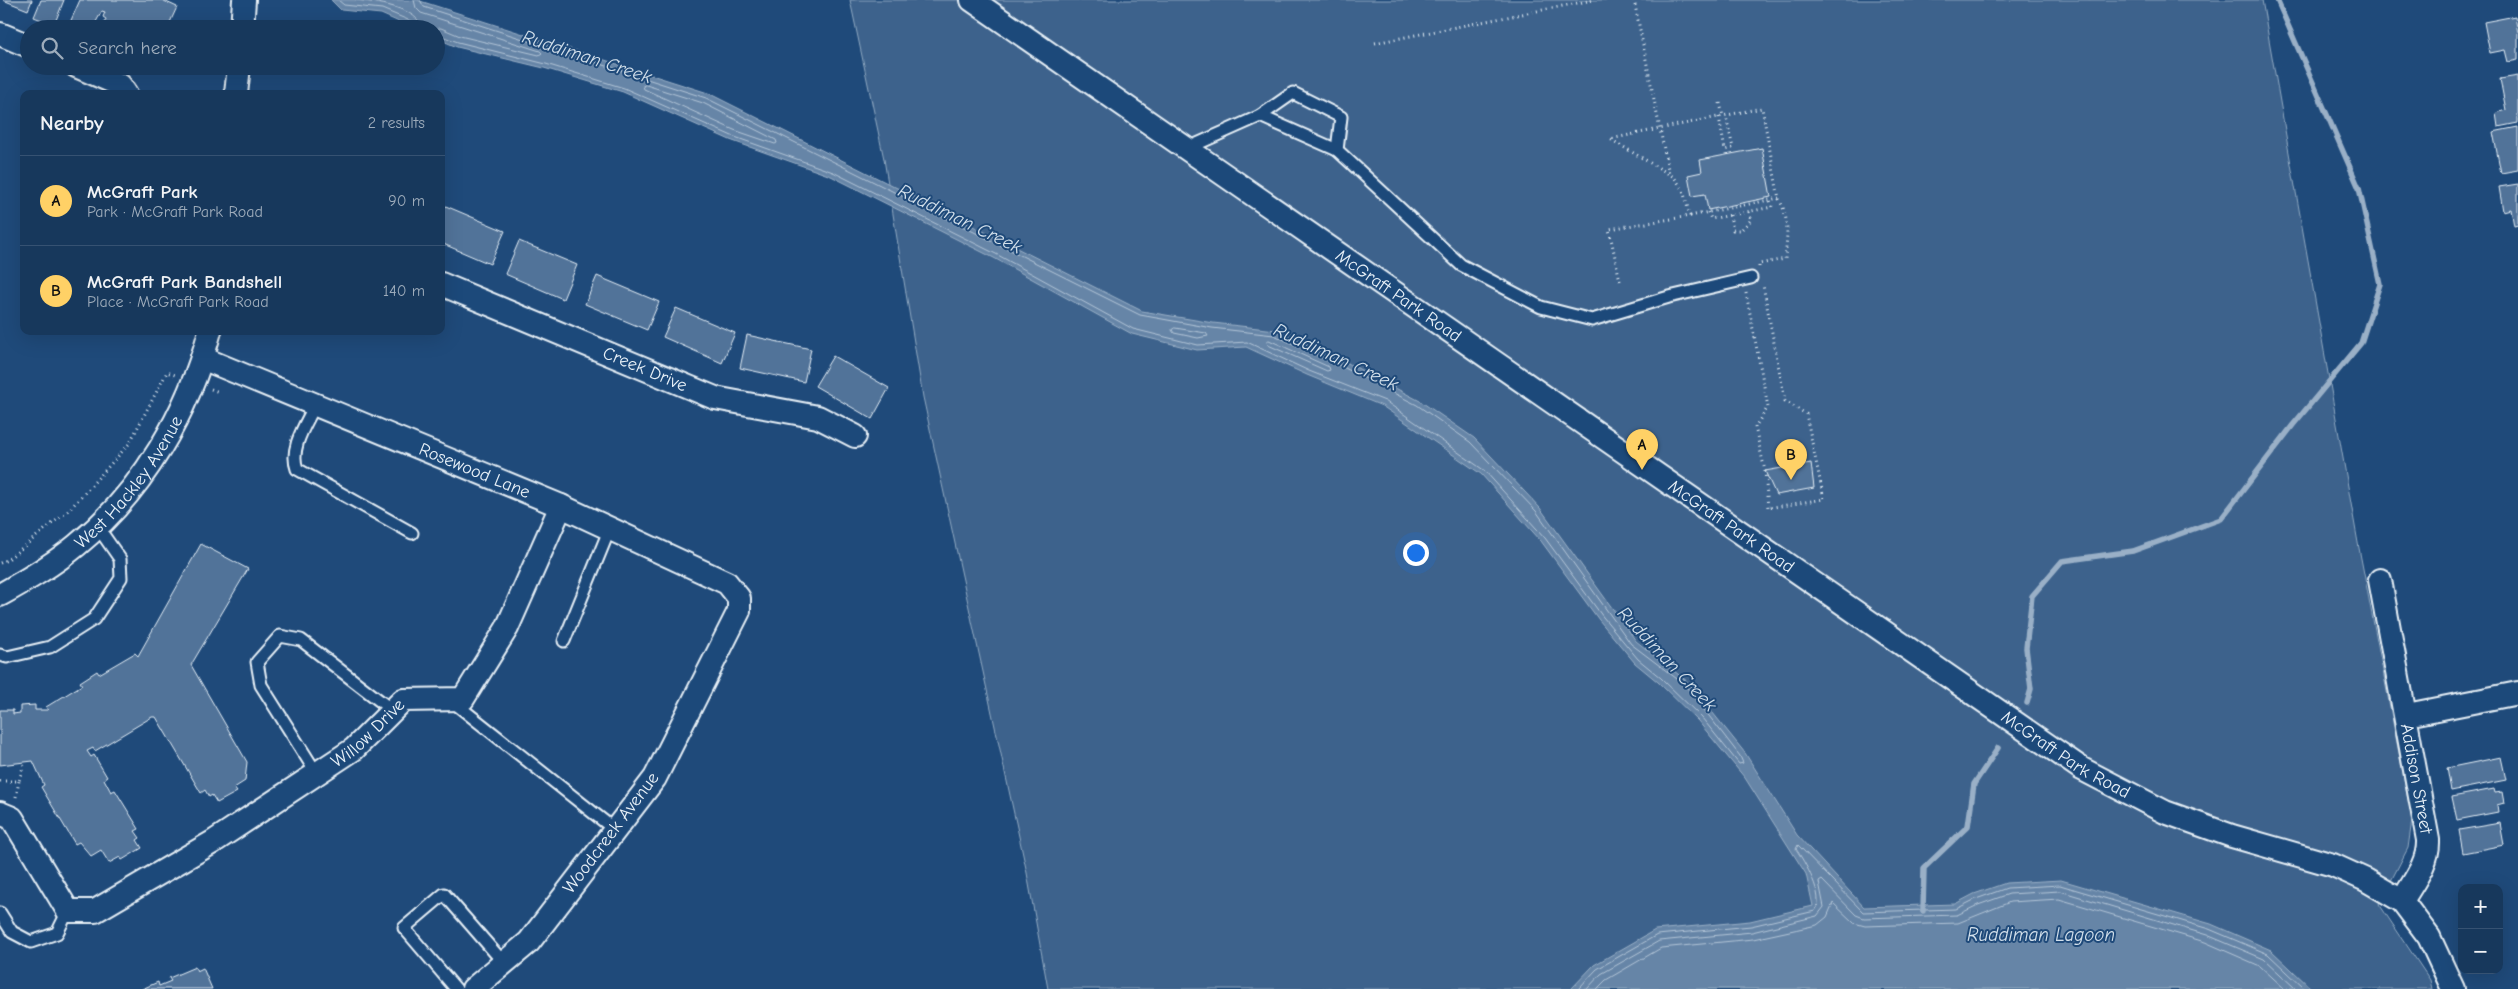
<!DOCTYPE html>
<html lang="en">
<head>
<meta charset="utf-8">
<style>
	:root { --surface:#17385c; --page:#203f62; --text:#f1f3f6; --muted:#9eacbb; --line:#365272; --accent:#ffd166 }
	body { margin:0; font-family:"Comic Neue",sans-serif; background:var(--page); color:var(--text) }
	.controls { position:absolute; right:15px; bottom:15px; display:grid; overflow:hidden; border-radius:10px; box-shadow:0 5px 20px #0002 }
	.controls button { width:45px; height:45px; display:grid; place-items:center; padding:0; border:0; border-bottom:1px solid var(--line); background:var(--surface); color:var(--text); font:25px sans-serif }
	.you { position:absolute; left:1415px; top:552px; width:18px; height:18px; margin:-12px; border:4px solid #fff; border-radius:50%; background:#1a73e8; box-shadow:0 0 0 8px #1a73e833 }
	.badge { display:grid; place-items:center; width:32px; height:32px; border-radius:50%; background:var(--accent); color:#111; font-size:16px; font-weight:700 }
	.pin { position:absolute; translate:-50% -41px; filter:drop-shadow(0 1px 2px #0008) }
	.pin::after { content:''; position:absolute; top:26px; width:18px; height:15px; background:inherit; clip-path:polygon(0 0,100% 0,50% 100%) }
	.list { margin:0; padding:0; list-style:none }
	h2 { display:flex; justify-content:space-between; align-items:center; height:65px; margin:0; padding:0 20px; font-size:21px }
	h2 small { font-size:16px; font-weight:400; color:var(--muted) }
	.list li { display:grid; grid-template-columns:32px 1fr auto; gap:15px; align-items:center; box-sizing:border-box; height:90px; padding:0 20px; border-top:1px solid var(--line) }
	.list b { display:block; font-size:19px; white-space:nowrap }
	.list p { margin:0; font-size:16px; white-space:nowrap; color:var(--muted) }
	.list em { font-size:16px; font-style:normal; color:var(--muted) }
	.icon { flex:none; width:28px; height:28px; fill:none; stroke:currentColor; stroke-width:2; stroke-linecap:round; stroke-linejoin:round }
	.map { position:relative; flex:none; width:2518px; height:989px; overflow:hidden }
	.search { position:absolute; background:var(--surface); box-shadow:0 5px 20px #0002; left:20px; top:20px; width:425px; height:55px; display:flex; align-items:center; gap:12px; box-sizing:border-box; padding:0 18px; border-radius:28px; color:var(--muted); font-size:19px }
	.panel { position:absolute; background:var(--surface); box-shadow:0 5px 20px #0002; left:20px; top:90px; width:425px; height:245px; border-radius:10px }
	.map>svg:first-child { display:block }
</style>
</head>
<body>
<div class="map">
<svg width="2518" height="989" viewBox="0 0 2518 989">
	<rect width="100%" height="100%" fill="#1f4a7a"/>
	<filter id="ink" filterUnits="userSpaceOnUse"><feTurbulence type="fractalNoise" baseFrequency=".02" numOctaves="2"/><feDisplacementMap in="SourceGraphic" scale="10" xChannelSelector="R" yChannelSelector="G"/><feConvolveMatrix kernelMatrix="1 2 1 2 8 2 1 2 1" color-interpolation-filters="sRGB"/></filter>
	<g filter="url(#ink)">
		<polygon fill="#3c628c" stroke="#92aac2" points="850,0 2262,0 2358,543 2412,820 2408,848 2379,904 2430,980 2432,989 1048,989 1027,873 923,397 884,159"/>
		<polygon fill="#6685a7" stroke="#9ab0c7" points="331,0 417,0 708,93 1142,311 1213,323 1276,330 1344,361 1420,401 1474,438 1540,508 1636,641 1688,682 1745,753 1797,835 1864,907 1955,904 1974,894 2006,883 2061,880 2211,924 2271,950 2312,989 1571,989 1594,965 1655,930 1750,921 1813,906 1806,874 1745,778 1698,721 1658,682 1635,663 1599,620 1541,541 1481,474 1382,406 1307,375 1246,347 1197,350 1132,334 994,258 831,176 730,140 623,92 544,68 457,47 436,38 436,29 415,29 381,14 341,10"/>
		<g fill="none" stroke-linecap="round" stroke-linejoin="round">
			<g stroke="#b4c6d8" stroke-width="1">
				<polyline points="338,0 344,5 382,9 413,22 415,29"/>
				<path d="M356,0c16,2 64,7 66,29"/>
				<polyline points="414,0 416,8 421,13 540,51 542,53 539,55 460,36 441,28 431,29"/>
				<polyline points="420,0 424,7 706,98 1140,315 1212,328 1274,335 1341,366 1417,405 1470,442 1536,511 1631,644 1685,685 1740,756 1743,763 1739,764 1702,718 1661,678 1638,659 1603,617 1545,538 1485,471 1385,401 1309,371 1247,342 1198,345 1133,329 996,254 833,172 732,136 624,88 546,64 458,42 436,34"/>
				<polygon points="646,85 703,103 776,140 777,143 775,144 734,130 644,89 643,86"/>
				<polygon points="1175,328 1206,333 1208,336 1198,338 1174,333 1172,330"/>
				<polygon points="1269,340 1329,367 1330,370 1327,371 1268,345 1267,342"/>
				<path d="M1578,989l19,-20 60,-34 94,-9 64,-15c11,-14 -11,-50 -19,-62l2,-4 65,67 93,-3 20,-10 31,-11 53,-3 149,44 59,25 37,35"/>
				<polyline points="1587,989 1601,974 1659,941 1752,932 1817,916 1824,907 1819,882 1822,880 1856,915 1864,918 1957,915 1978,905 2009,894 2060,891 2207,935 2264,959 2296,989"/>
				<polyline points="1597,989 1606,980 1661,948 1753,939 1817,925 1827,917 1833,903 1854,923 1865,926 1958,923 2010,902 2059,899 2205,942 2260,966 2285,989"/>
			</g>
			<g stroke="#9ab0c7" stroke-width="5.5">
				<polyline points="2027,703 2031,689 2026,648 2032,596 2062,561 2133,551 2221,519 2293,425 2361,343 2380,284 2359,188 2277,0"/>
				<polyline points="1923,911 1924,868 1968,826 1974,784 1998,748"/>
			</g>
		</g>
		<g fill="#517399" stroke="#e8f1f8">
			<polygon points="3,0 32,0 28,10"/>
			<polygon points="41,0 64,0 54,25 34,17"/>
			<polygon points="80,0 162,0 177,7 167,29 102,29 106,19 103,17 105,12 102,11 92,29 71,29 68,27"/>
			<polygon points="2515,16 2518,33 2518,60 2508,62 2505,50 2490,53 2484,22"/>
			<polygon points="2518,76 2518,123 2498,127 2496,113 2506,110 2500,79"/>
			<polygon points="2518,127 2518,170 2501,173 2493,132"/>
			<polygon points="1762,148 1771,197 1708,210 1705,194 1692,196 1688,175 1702,172 1700,160"/>
			<polygon points="2518,184 2518,225 2514,226 2511,209 2503,211 2499,187"/>
			<polygon points="441,204 505,231 490,264 441,243"/>
			<polygon points="519,241 577,265 563,299 505,274"/>
			<polygon points="597,276 659,302 647,330 585,304"/>
			<polygon points="676,308 735,333 722,363 663,337"/>
			<polygon points="747,335 811,349 804,382 740,368"/>
			<polygon points="833,356 889,388 872,419 815,386"/>
			<polygon points="1811,463 1814,488 1776,495 1765,471"/>
			<polygon points="201,544 248,569 191,665 247,762 245,781 234,788 237,792 217,803 212,795 209,797 205,790 201,793 156,717 152,717 95,751 93,748 87,751 91,757 94,755 107,777 104,779 111,792 115,790 139,829 135,831 140,838 137,840 142,848 122,860 120,857 109,863 101,850 91,856 79,842 75,844 41,787 44,785 33,761 0,765 0,710 13,710 13,714 20,713 20,706 35,705 35,710 48,710 46,707 82,685 80,682 97,671 99,674 135,653 138,656"/>
			<polygon points="2501,757 2506,780 2451,791 2447,768"/>
			<polygon points="2494,789 2495,793 2502,792 2504,803 2497,805 2498,812 2457,820 2452,797"/>
			<polygon points="2500,823 2504,845 2463,853 2459,830"/>
			<polygon points="195,967 197,971 203,968 212,989 142,989 158,982 159,986 171,981 169,978"/>
		</g>
		<g fill="none" stroke-linecap="round" stroke-linejoin="round">
			<g stroke="#e8f1f8" stroke-width="15">
				<g id="lane">
					<polyline points="1260,116 1293,93 1341,117 1337,150"/>
					<polyline points="1188,148 1260,116 1337,150 1461,265 1541,307 1592,320 1669,297 1751,278"/>
					<path d="M315,405c-9,19 -26,43 -18,64l115,64"/>
					<polyline points="564,641 610,528"/>
					<polyline points="0,655 7,657 50,647 94,619 121,578 120,559 97,526"/>
					<polyline points="452,701 615,830"/>
					<polyline points="317,774 261,685 257,662 280,636 301,640 393,711"/>
					<polyline points="0,913 12,932 31,942 57,933 68,911"/>
					<polyline points="456,989 404,928 444,894 504,963"/>
				</g>
			</g>
			<g stroke="#e8f1f8" stroke-width="26">
				<g id="street">
					<path id="s1" d="M972,0l1110,769 83,43 67,24 101,29 33,15 36,21 27,36 24,52"/>
					<polyline points="242,29 244,0"/>
					<polyline points="0,34 29,46"/>
					<polyline points="76,66 120,85 126,94"/>
					<polyline points="236,94 239,66"/>
					<path id="s2" d="M441,284l274,114 103,19 37,19"/>
					<path id="s3" d="M202,358l359,148 166,77 12,15v13l-84,167 -126,164 -56,47"/>
					<path id="s4" d="M2380,580l48,260c1,23 -15,42 -26,61"/>
					<path id="s5" d="M0,595c27,-15 53,-30 77,-50 66,-54 111,-132 133,-214"/>
					<polyline points="2407,715 2518,693"/>
					<path id="s6" d="M0,813l12,5 56,93h27l118,-69 141,-93 49,-49 60,-1 44,-71 54,-122"/>
				</g>
			</g>
			<g stroke="#e8f1f8" stroke-width="3" stroke-dasharray="1 4" stroke-linecap="butt">
				<polyline points="1634,0 1669,174"/>
				<polyline points="1375,43 1593,0"/>
				<polyline points="1720,103 1723,116"/>
				<polyline points="1719,117 1725,150 1733,148 1726,116"/>
				<polyline points="1708,212 1711,219 1772,207 1770,200"/>
				<polyline points="1730,215 1733,230 1741,230 1751,220 1749,212"/>
				<polyline points="1690,216 1779,198"/>
				<path d="M1620,281l-11,-52 81,-13 -7,-26 -9,-13 -64,-38 152,-31 17,91c11,20 8,39 6,60l-26,5v3"/>
				<polyline points="1746,293 1768,407 1755,427 1765,471 1768,508 1824,499 1806,414 1785,401 1763,285"/>
				<polyline points="211,389 219,392"/>
				<polyline points="0,563 7,560 68,511 129,444 167,372 175,375"/>
				<polyline points="0,781 19,781 24,764"/>
				<polyline points="16,797 19,781"/>
			</g>
			<use href="#lane" stroke="#1f4a7a" stroke-width="11"/>
			<use href="#street" stroke="#1f4a7a" stroke-width="22"/>
		</g>
	</g>
	<g text-anchor="middle" dominant-baseline="central" stroke-width="4" stroke-linejoin="round" paint-order="stroke">
		<g font-size="18" fill="#e8f1f8" stroke="#1f4a7a">
			<text stroke="none"><textPath href="#s1" startOffset="519">McGraft Park Road</textPath></text>
			<text stroke="none"><textPath href="#s2" startOffset="221">Creek Drive</textPath></text>
			<text stroke="none"><textPath href="#s3" startOffset="295">Rosewood Lane</textPath></text>
			<text stroke="none"><textPath href="#s5" startOffset="174">West Hackley Avenue</textPath></text>
			<text stroke="none"><textPath href="#s1" startOffset="924">McGraft Park Road</textPath></text>
			<text stroke="none"><textPath href="#s6" startOffset="475">Willow Drive</textPath></text>
			<text stroke="none"><textPath href="#s1" startOffset="1329">McGraft Park Road</textPath></text>
			<text stroke="none"><textPath href="#s4" startOffset="202">Addison Street</textPath></text>
			<text transform="translate(611 833) rotate(-53)">Woodcreek Avenue</text>
		</g>
		<g font-size="19" font-style="italic" fill="#d4e1ec" stroke="#1f4a7a">
			<text transform="translate(587 57) rotate(18)">Ruddiman Creek</text>
			<text transform="translate(960 219) rotate(26)">Ruddiman Creek</text>
			<text transform="translate(1336 357) rotate(25)">Ruddiman Creek</text>
			<text transform="translate(1667 659) rotate(47)">Ruddiman Creek</text>
			<text x="2041" y="935">Ruddiman Lagoon</text>
		</g>
	</g>
</svg>
<div class="controls">
<button>+</button>
<button>−</button>
</div>
<div class="you"></div>
<div class="pin badge" style="left:1642px;top:470px">A</div>
<div class="pin badge" style="left:1791px;top:480px">B</div>
<div class="search"><svg class="icon" aria-label="search" viewBox="0 0 24 24"><circle cx="10" cy="10" r="6"/><path d="M15 15l6 6"/></svg>Search here</div>
<section class="panel">
<h2>Nearby<small>2 results</small></h2>
<ul class="list">
<li><span class="badge">A</span><div><b>McGraft Park</b><p>Park · McGraft Park Road</p></div><em>90 m</em></li>
<li><span class="badge">B</span><div><b>McGraft Park Bandshell</b><p>Place · McGraft Park Road</p></div><em>140 m</em></li>
</ul>
</section>
</div>
</body>
</html>
